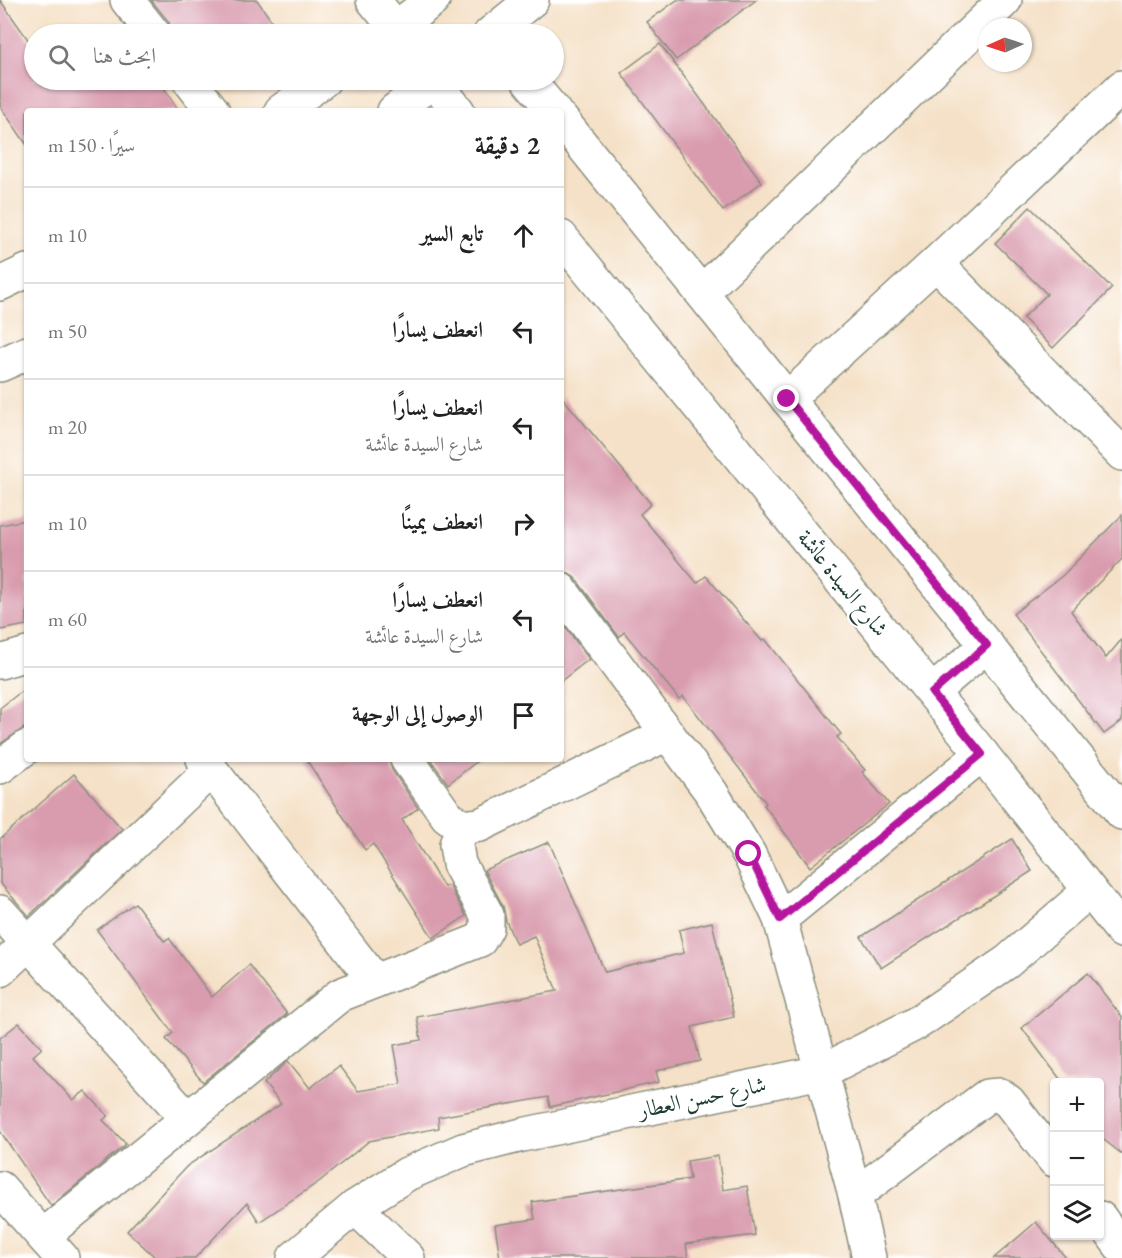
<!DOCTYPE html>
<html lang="ar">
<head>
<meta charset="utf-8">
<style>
	:root { --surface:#fff; --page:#f6f6f6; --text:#222; --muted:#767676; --line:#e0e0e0 }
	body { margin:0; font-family:"EB Garamond",Amiri,serif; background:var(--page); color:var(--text); direction:rtl }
	.controls { position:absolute; right:18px; bottom:18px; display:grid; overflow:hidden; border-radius:6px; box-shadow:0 2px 4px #0004 }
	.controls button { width:54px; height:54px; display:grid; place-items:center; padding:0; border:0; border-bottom:2px solid var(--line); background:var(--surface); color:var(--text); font:30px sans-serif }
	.compass { position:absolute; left:978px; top:18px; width:54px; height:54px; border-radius:50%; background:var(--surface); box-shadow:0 2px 4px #0004; rotate:267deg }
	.stop { position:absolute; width:18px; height:18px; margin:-14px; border:4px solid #b5179e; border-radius:50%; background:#fff }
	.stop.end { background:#b5179e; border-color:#fff; box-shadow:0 2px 6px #0008 }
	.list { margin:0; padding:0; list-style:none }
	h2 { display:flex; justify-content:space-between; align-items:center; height:78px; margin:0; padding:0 24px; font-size:26px }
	h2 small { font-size:20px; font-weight:400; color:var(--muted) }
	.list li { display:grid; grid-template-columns:39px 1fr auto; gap:18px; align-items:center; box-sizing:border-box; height:96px; padding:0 24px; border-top:2px solid var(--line) }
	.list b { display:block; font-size:22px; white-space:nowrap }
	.list p { margin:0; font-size:20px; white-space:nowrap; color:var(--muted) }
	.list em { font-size:20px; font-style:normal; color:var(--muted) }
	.icon { flex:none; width:33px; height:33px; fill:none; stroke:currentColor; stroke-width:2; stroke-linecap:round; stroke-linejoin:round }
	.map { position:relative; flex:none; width:1122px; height:1258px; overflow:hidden; direction:ltr }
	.search { position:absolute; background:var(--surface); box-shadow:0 2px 4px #0004; left:24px; top:24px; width:540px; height:66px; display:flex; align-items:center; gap:15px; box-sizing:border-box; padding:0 21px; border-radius:33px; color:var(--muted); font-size:22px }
	.panel { position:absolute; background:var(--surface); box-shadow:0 2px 4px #0004; left:24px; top:108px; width:540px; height:654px; border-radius:6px; direction:rtl }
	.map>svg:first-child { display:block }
</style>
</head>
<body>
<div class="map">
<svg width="1122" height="1258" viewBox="0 0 1122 1258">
	<rect width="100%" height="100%" fill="#fff"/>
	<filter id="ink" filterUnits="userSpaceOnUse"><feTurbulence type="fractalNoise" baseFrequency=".0167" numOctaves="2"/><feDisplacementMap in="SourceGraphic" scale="12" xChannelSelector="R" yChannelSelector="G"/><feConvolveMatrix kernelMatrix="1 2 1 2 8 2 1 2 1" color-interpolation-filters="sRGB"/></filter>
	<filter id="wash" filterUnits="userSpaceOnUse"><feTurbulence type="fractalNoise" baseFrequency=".008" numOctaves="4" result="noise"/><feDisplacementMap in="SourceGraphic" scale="24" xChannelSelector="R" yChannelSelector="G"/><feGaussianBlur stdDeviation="1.35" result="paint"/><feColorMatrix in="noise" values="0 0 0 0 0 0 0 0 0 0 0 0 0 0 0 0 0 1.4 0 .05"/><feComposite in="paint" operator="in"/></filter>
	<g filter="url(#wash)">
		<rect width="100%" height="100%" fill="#f5e1c7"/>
		<g id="blocks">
			<g fill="#d99bae">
				<polygon points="0,0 34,48 34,80 159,80 179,111 27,111 27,145 0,106"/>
				<polygon points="151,0 257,0 273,23 258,34 172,34 169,22"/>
				<polygon points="677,0 756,0 676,60 647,22"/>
				<polygon points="660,44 762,182 723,211 621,73"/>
				<polygon points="1030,207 1112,288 1053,348 1023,318 1047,294 995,243"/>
				<polygon points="561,396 651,504 640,514 697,583 706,576 762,641 765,639 841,734 837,737 865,770 862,772 889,804 810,867 764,805 766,803 683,696 679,699 624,632 619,637 576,579 569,573 561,572"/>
				<polygon points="1122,515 1122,559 1071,611 1106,658 1122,639 1122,721 1104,734 1013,614 1062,576"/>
				<polygon points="27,520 27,625 0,630 0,525"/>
				<polygon points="561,621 589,659 561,681"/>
				<polygon points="27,687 27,726 0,744 0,708"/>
				<polygon points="306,759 389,759 392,770 418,808 402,820 444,887 449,885 466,916 433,938 373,844 365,850"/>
				<polygon points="430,759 480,759 448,784"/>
				<polygon points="74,774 122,829 29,916 0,883 0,839"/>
				<polygon points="1012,839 1032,871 881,968 861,937"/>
				<polygon points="549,842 605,972 684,953 679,930 712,922 734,1017 692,1027 700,1061 656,1071 659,1082 550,1107 548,1097 438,1117 439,1128 369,1141 320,1181 259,1222 247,1203 195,1258 156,1258 127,1231 187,1166 281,1104 264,1083 288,1061 310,1088 339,1066 358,1091 401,1084 394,1045 421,1040 417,1017 557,991 534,936 516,944 506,921 503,906 484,870"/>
				<polygon points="135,903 164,941 169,938 212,997 249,965 287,1014 203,1082 166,1039 173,1033 97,930"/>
				<polygon points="1088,973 1122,1017 1122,1154 1100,1137 1100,1083 1063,1083 1022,1028"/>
				<polygon points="19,1023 42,1048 33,1056 73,1100 85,1091 108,1116 103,1120 126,1144 51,1206 0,1131 0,1038"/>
				<polygon points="718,1156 723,1190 747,1186 755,1235 686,1244 688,1258 500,1258 495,1225 535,1219 532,1202 690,1179 687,1161"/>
				<polygon points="1036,1222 1066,1258 994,1258"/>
			</g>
		</g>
	</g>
	<g filter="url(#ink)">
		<use href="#blocks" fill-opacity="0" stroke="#8a8f7e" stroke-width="1.5"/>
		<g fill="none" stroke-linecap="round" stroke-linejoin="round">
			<g stroke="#8a8f7e" stroke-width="36">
				<g id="minor">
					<polyline points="127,0 154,34"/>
					<polyline points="373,0 396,28"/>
					<polyline points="387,34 433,0"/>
					<polyline points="490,34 532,0"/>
					<polyline points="189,80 213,111"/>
					<polyline points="433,80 458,111"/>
					<polyline points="528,80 554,111"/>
					<polyline points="281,111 324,80"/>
					<polyline points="394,111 434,80"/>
					<polyline points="561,119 1122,813"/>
					<polyline points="561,237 982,754 1122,931"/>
					<polyline points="936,263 1122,454"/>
					<polyline points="0,284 27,271"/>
					<polyline points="702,292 1005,0"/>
					<polyline points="0,365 27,353"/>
					<polyline points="787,399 936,263 1122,87"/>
					<polyline points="561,590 711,792 749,854 780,919 855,1195 869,1258"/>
					<polyline points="0,662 27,654"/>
					<polyline points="932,692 987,645"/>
					<polyline points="203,759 375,981"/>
					<polyline points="407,759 447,816 462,827 480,825 667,734"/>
					<polyline points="0,767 27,747"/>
					<polyline points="0,912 187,1118"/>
					<polyline points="780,919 982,754"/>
					<polyline points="0,970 211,770"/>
					<polyline points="0,1188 62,1258"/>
					<polyline points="855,1195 987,1096 1000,1095 1009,1102 1054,1160"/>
					<polyline points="355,1207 408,1258"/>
					<polyline points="1100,1218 1122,1248"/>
					<polyline points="43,1236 340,995 480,940 487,928 487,915 459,864 456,845 462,827"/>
					<polyline points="294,1258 355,1207 407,1174 463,1150 522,1135 821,1072 917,1023 1007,962 1089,891"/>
				</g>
			</g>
			<use href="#minor" stroke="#fff" stroke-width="33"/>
		</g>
	</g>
	<g fill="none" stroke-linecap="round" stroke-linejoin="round" filter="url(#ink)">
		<polyline stroke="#b5179e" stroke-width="8" points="749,854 780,919 982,754 932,693 987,645 787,399"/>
	</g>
	<g text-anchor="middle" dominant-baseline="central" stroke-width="4.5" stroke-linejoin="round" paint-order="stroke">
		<g font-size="22" fill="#1f3d34" stroke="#fff">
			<text transform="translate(843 583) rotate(51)">شارع السيدة عائشة</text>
			<text transform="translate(702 1097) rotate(-12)">شارع حسن العطار</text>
		</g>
	</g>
</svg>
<div class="controls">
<button>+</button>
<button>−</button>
<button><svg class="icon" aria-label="layers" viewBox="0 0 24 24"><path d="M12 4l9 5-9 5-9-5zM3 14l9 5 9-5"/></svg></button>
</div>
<svg class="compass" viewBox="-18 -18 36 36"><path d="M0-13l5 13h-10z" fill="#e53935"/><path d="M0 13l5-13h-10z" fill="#767676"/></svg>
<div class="stop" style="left:749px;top:854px"></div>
<div class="stop end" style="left:787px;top:399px"></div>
<div class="search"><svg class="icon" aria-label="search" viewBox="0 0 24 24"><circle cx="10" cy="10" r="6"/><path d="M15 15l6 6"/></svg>ابحث هنا</div>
<section class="panel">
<h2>2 دقيقة<small>سيرًا · 150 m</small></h2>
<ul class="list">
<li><svg class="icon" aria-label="ahead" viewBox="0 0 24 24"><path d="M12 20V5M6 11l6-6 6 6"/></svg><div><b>تابع السير</b></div><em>10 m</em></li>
<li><svg class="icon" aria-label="left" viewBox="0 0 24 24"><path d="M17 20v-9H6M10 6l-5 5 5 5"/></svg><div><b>انعطف يسارًا</b></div><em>50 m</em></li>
<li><svg class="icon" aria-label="left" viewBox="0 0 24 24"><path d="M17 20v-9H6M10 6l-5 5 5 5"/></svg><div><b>انعطف يسارًا</b><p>شارع السيدة عائشة</p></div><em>20 m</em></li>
<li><svg class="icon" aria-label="right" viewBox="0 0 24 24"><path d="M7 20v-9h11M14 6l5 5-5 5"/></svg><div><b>انعطف يمينًا</b></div><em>10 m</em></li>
<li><svg class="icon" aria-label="left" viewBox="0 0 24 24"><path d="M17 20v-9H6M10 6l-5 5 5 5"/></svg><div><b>انعطف يسارًا</b><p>شارع السيدة عائشة</p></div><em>60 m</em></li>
<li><svg class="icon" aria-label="arrive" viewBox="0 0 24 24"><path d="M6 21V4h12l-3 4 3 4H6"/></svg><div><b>الوصول إلى الوجهة</b></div></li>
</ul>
</section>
</div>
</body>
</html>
